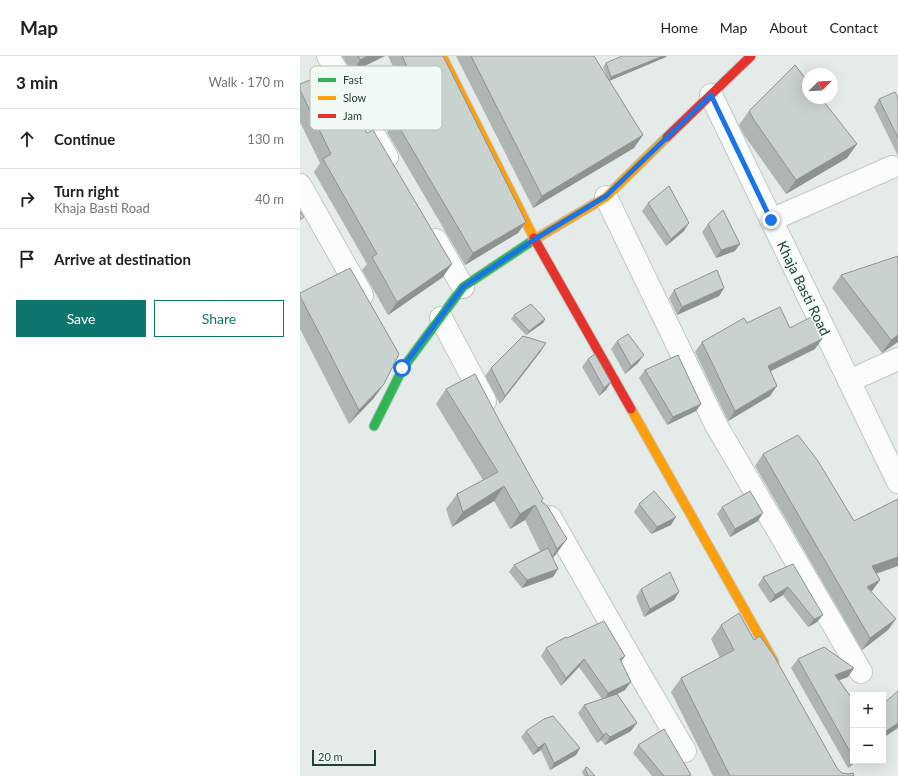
<!DOCTYPE html>
<html lang="en">
<head>
<meta charset="utf-8">
<style>
	:root { --surface:#fff; --page:#f6f6f6; --text:#202124; --muted:#757577; --line:#e0e0e0; --accent:#0f766e }
	body { margin:0; font-family:Lato,sans-serif; background:var(--page); color:var(--text) }
	.controls { position:absolute; right:12px; bottom:12px; display:grid; overflow:hidden; border-radius:0px; box-shadow:0 4px 16px #0002 }
	.controls button { width:36px; height:36px; display:grid; place-items:center; padding:0; border:0; border-bottom:1px solid var(--line); background:var(--surface); color:var(--text); font:20px sans-serif }
	.compass { position:absolute; left:502px; top:12px; width:36px; height:36px; border-radius:50%; background:var(--surface); box-shadow:0 4px 16px #0002; rotate:66deg }
	.scale { position:absolute; left:12px; bottom:10px; width:64px; box-sizing:border-box; padding-left:4px; border:2px solid #1f4139; border-top:0; font-size:11px; line-height:14px; white-space:nowrap; color:#1f4139; -webkit-text-stroke:3px #f2faf6; paint-order:stroke }
	.stop { position:absolute; width:12px; height:12px; margin:-9px; border:3px solid #1a73e8; border-radius:50%; background:#fff }
	.stop.end { background:#1a73e8; border-color:#fff; box-shadow:0 1px 4px #0008 }
	.list { margin:0; padding:0; list-style:none }
	h2 { display:flex; justify-content:space-between; align-items:center; height:52px; margin:0; padding:0 16px; font-size:17px }
	h2 small { font-size:13px; font-weight:400; color:var(--muted) }
	.list li { display:grid; grid-template-columns:26px 1fr auto; gap:12px; align-items:center; box-sizing:border-box; height:60px; padding:0 16px; border-top:1px solid var(--line) }
	.list b { display:block; font-size:15px; white-space:nowrap }
	.list p { margin:0; font-size:13px; white-space:nowrap; color:var(--muted) }
	.list em { font-size:13px; font-style:normal; color:var(--muted) }
	.actions { display:flex; gap:8px; padding:12px 16px }
	.actions a { flex:1; padding:9px 0; border:1px solid var(--accent); border-radius:0px; text-align:center; font-size:14px; color:var(--accent) }
	.actions .main { background:var(--accent); color:#fff }
	.icon { flex:none; width:22px; height:22px; fill:none; stroke:currentColor; stroke-width:2; stroke-linecap:round; stroke-linejoin:round }
	.map { position:relative; flex:none; width:598px; height:720px; overflow:hidden }
	header { display:flex; align-items:center; gap:24px; box-sizing:border-box; height:56px; padding:0 20px; background:var(--surface); border-bottom:1px solid var(--line) }
	header strong { font-size:19px }
	nav { display:flex; gap:22px; margin-inline-start:auto; font-size:14px }
	main { display:flex }
	aside { flex:1; background:var(--surface) }
	.map>svg:first-child { display:block }
</style>
</head>
<body>
<header>
<strong>Map</strong>
<nav><a>Home</a><a>Map</a><a>About</a><a>Contact</a></nav>
</header>
<main>
<aside>
<h2>3 min<small>Walk · 170 m</small></h2>
<ul class="list">
<li><svg class="icon" aria-label="ahead" viewBox="0 0 24 24"><path d="M12 20V5M6 11l6-6 6 6"/></svg><div><b>Continue</b></div><em>130 m</em></li>
<li><svg class="icon" aria-label="right" viewBox="0 0 24 24"><path d="M7 20v-9h11M14 6l5 5-5 5"/></svg><div><b>Turn right</b><p>Khaja Basti Road</p></div><em>40 m</em></li>
<li><svg class="icon" aria-label="arrive" viewBox="0 0 24 24"><path d="M6 21V4h12l-3 4 3 4H6"/></svg><div><b>Arrive at destination</b></div></li>
</ul>
<div class="actions"><a class="main">Save</a><a>Share</a></div>
</aside>
<div class="map">
<svg width="598" height="720" viewBox="0 0 598 720">
	<rect width="100%" height="100%" fill="#e4ebe8"/>
	<g fill="none" stroke-linecap="round" stroke-linejoin="round">
		<g stroke="#c1c8c5" stroke-width="24">
			<g id="street">
				<polyline points="28,0 87,101"/>
				<polyline points="411,39 598,426"/>
				<polyline points="0,129 62,239"/>
				<polyline points="306,141 416,369 561,616"/>
				<polyline points="471,164 592,111"/>
				<polyline points="136,184 163,231"/>
				<polyline points="141,262 185,345"/>
				<polyline points="549,325 598,303"/>
				<polyline points="250,461 343,624 385,695"/>
			</g>
		</g>
		<g stroke="#bfc9c5" stroke-width="11">
			<polyline id="fast" points="74,370 103,312 163,231 232,185"/>
		</g>
		<g stroke="#bfc9c5" stroke-width="11">
			<g id="slow">
				<polyline points="142,0 234,182"/>
				<polyline points="232,185 306,141 367,81"/>
				<polyline points="331,353 474,606"/>
			</g>
		</g>
		<g stroke="#bfc9c5" stroke-width="11">
			<g id="jam">
				<polyline points="367,81 451,0"/>
				<polyline points="234,182 331,353"/>
			</g>
		</g>
		<use href="#street" stroke="#fbfcfc" stroke-width="22"/>
		<use href="#fast" stroke="#30b455" stroke-width="9"/>
		<use href="#slow" stroke="#ff9f0a" stroke-width="9"/>
		<use href="#jam" stroke="#e5322d" stroke-width="9"/>
	</g>
	<g fill="#aeb5b2">
		<polygon points="42,0 85,0 52,16"/>
		<polygon points="88,0 143,0 226,166 218,177 165,209 87,76 95,64 115,56"/>
		<polygon points="156,0 294,0 307,21 303,11 306,7 366,1 309,25 334,92 233,152"/>
		<polygon points="23,21 48,33 46,36 67,77 143,221 88,259 62,214 67,208 14,116 20,107 0,66 0,28"/>
		<polygon points="598,42 598,100 574,51 579,43"/>
		<polygon points="449,55 557,88 547,102 486,138 444,79 439,69"/>
		<polygon points="348,147 384,175 366,190 342,155"/>
		<polygon points="408,168 435,195 416,202 402,176"/>
		<polygon points="541,219 598,286 582,297 532,232"/>
		<polygon points="424,232 419,240 377,259 369,242 374,234"/>
		<polygon points="0,237 74,342 49,368 0,273"/>
		<polygon points="214,259 245,263 243,267 226,279 211,263"/>
		<polygon points="447,267 490,272 515,293 470,315 470,340 428,365 395,296 402,286"/>
		<polygon points="317,285 338,307 325,318 311,293"/>
		<polygon points="246,287 241,295 200,348 185,320 191,312"/>
		<polygon points="288,303 311,326 306,334 299,340 282,311"/>
		<polygon points="345,314 401,348 396,355 367,369 339,322"/>
		<polygon points="146,333 242,445 267,483 256,498 253,502 253,521 222,532 209,516 214,509 240,495 225,464 210,473 194,445 152,471 146,453 157,438 183,424 136,348"/>
		<polygon points="463,398 554,465 598,443 598,510 576,517 580,524 572,535 571,536 588,574 562,594 455,410"/>
		<polygon points="339,448 371,469 351,478 334,456"/>
		<polygon points="422,451 458,465 430,481 417,458"/>
		<polygon points="493,508 517,566 508,571 483,539 470,547 458,529 463,521"/>
		<polygon points="341,533 379,536 374,544 344,561 336,541"/>
		<polygon points="421,569 454,584 537,712 542,717 554,719 554,720 413,720 371,636 381,622 420,602 411,583"/>
		<polygon points="267,582 325,600 321,605 325,634 316,639 331,675 305,689 301,684 297,687 278,657 284,649 302,643 279,611 261,630 241,600 246,592"/>
		<polygon points="498,603 554,612 548,621 539,624 553,644 553,705 557,705 548,712 491,612"/>
		<polygon points="226,675 280,692 276,699 250,714 241,694 233,699 221,681"/>
		<polygon points="338,689 390,720 352,720 333,697"/>
		<polygon points="285,712 295,720 284,720 282,716"/>
	</g>
	<g fill="#8d9391">
		<polygon points="68,0 85,0 52,16 60,4"/>
		<polygon points="363,0 367,0 366,1 309,25 311,21"/>
		<polygon points="343,79 334,92 233,152 242,140"/>
		<polygon points="557,88 547,102 486,138 496,124"/>
		<polygon points="226,166 218,177 165,209 173,197"/>
		<polygon points="389,167 384,175 366,190 371,183"/>
		<polygon points="440,188 435,195 416,202 421,194"/>
		<polygon points="152,208 143,221 88,259 97,246"/>
		<polygon points="424,232 419,240 377,259 382,251"/>
		<polygon points="245,263 243,267 226,279 229,275"/>
		<polygon points="598,279 598,286 582,297 591,284"/>
		<polygon points="522,283 515,293 461,320 468,310"/>
		<polygon points="246,287 241,295 200,348 205,340"/>
		<polygon points="344,299 338,307 325,318 331,310"/>
		<polygon points="311,326 306,334 299,340 304,332"/>
		<polygon points="84,328 74,342 49,368 59,354"/>
		<polygon points="477,330 470,340 428,365 435,355"/>
		<polygon points="401,348 396,355 367,369 373,361"/>
		<polygon points="204,430 194,445 152,471 163,456"/>
		<polygon points="235,449 225,464 210,473 220,458"/>
		<polygon points="463,457 458,465 430,481 435,473"/>
		<polygon points="376,461 371,469 351,478 357,471"/>
		<polygon points="267,483 256,498 247,508 257,493"/>
		<polygon points="598,501 598,510 564,522 572,510"/>
		<polygon points="258,513 253,521 222,532 227,524"/>
		<polygon points="580,524 572,535 559,543 567,531"/>
		<polygon points="488,531 483,539 470,547 475,539"/>
		<polygon points="379,536 374,544 344,561 350,553"/>
		<polygon points="523,559 517,566 508,571 514,563"/>
		<polygon points="596,563 588,574 562,594 570,582"/>
		<polygon points="325,600 319,608 320,603"/>
		<polygon points="284,603 279,611 261,630 266,622"/>
		<polygon points="554,612 548,621 529,628 535,619"/>
		<polygon points="331,626 325,634 303,645 308,637"/>
		<polygon points="337,667 331,675 305,689 310,681"/>
		<polygon points="598,667 598,672 583,682 583,677"/>
		<polygon points="306,677 301,684 297,687 303,679"/>
		<polygon points="245,687 241,694 233,699 238,692"/>
		<polygon points="280,692 276,699 250,714 254,707"/>
		<polygon points="553,705 557,705 548,712"/>
	</g>
	<g fill="#cad2cf" stroke="#8d9391">
		<polygon points="58,0 68,0 60,4"/>
		<polygon points="102,0 143,0 226,166 173,197 95,64 126,51"/>
		<polygon points="171,0 294,0 343,79 242,140"/>
		<polygon points="322,0 363,0 311,21 306,7"/>
		<polygon points="495,9 508,26 508,42 521,42 557,88 496,124 454,64 449,55"/>
		<polygon points="38,18 48,33 45,35 67,77 73,74 152,208 97,246 72,201 77,198 23,103 31,98 0,34 0,28 22,19 23,21"/>
		<polygon points="595,36 598,42 598,82 579,43"/>
		<polygon points="369,130 389,167 371,183 348,147"/>
		<polygon points="423,154 440,188 421,194 408,168"/>
		<polygon points="0,155 4,161 0,164"/>
		<polygon points="598,200 598,279 591,284 541,219"/>
		<polygon points="50,212 99,298 84,328 59,354 0,240 0,237"/>
		<polygon points="417,214 424,232 382,251 374,234"/>
		<polygon points="231,248 245,263 229,275 214,259"/>
		<polygon points="480,251 490,272 511,261 522,283 468,310 477,330 435,355 402,286 444,262 447,267"/>
		<polygon points="328,278 344,299 331,310 317,285"/>
		<polygon points="223,280 246,287 205,340 191,312"/>
		<polygon points="295,298 311,326 304,332 288,303"/>
		<polygon points="378,299 401,348 373,361 345,314"/>
		<polygon points="175,318 200,366 243,443 241,445 248,451 267,483 257,493 235,449 220,458 204,430 163,456 157,438 198,416 146,333"/>
		<polygon points="498,379 518,405 554,465 598,443 598,501 572,510 580,524 567,531 596,563 570,582 463,398"/>
		<polygon points="354,435 376,461 357,471 339,448"/>
		<polygon points="450,435 463,457 435,473 422,451"/>
		<polygon points="248,492 258,513 227,524 214,509"/>
		<polygon points="493,508 523,559 514,563 488,531 475,539 463,521"/>
		<polygon points="370,516 379,536 350,553 341,533"/>
		<polygon points="439,557 454,584 460,580 474,600 537,712 542,717 548,718 553,717 554,719 552,720 430,720 381,622 434,594 421,569"/>
		<polygon points="304,565 325,600 320,603 331,626 308,637 284,603 266,622 246,592 266,581 267,582"/>
		<polygon points="524,591 554,612 535,619 553,644 553,701 498,603"/>
		<polygon points="598,635 598,667 583,677 583,648"/>
		<polygon points="317,638 337,667 310,681 306,677 303,679 284,649"/>
		<polygon points="253,660 280,692 254,707 245,687 238,692 226,675 244,663"/>
		<polygon points="364,673 391,719 388,720 364,720 338,689"/>
		<polygon points="287,711 295,720 288,720 285,712"/>
	</g>
	<g fill="none" stroke-linecap="round" stroke-linejoin="round">
		<polyline stroke="#1a73e8" stroke-width="5" points="102,312 163,231 235,183 306,140 411,39 471,164"/>
	</g>
	<g text-anchor="middle" dominant-baseline="central" stroke-width="3.5" stroke-linejoin="round" paint-order="stroke">
		<g font-size="14" fill="#1f4139" stroke="#f2faf6">
			<text transform="translate(504 232) rotate(64)">Khaja Basti Road</text>
		</g>
	</g>
	<rect x="10" y="10" width="132" height="64" rx="6" fill="#f2faf6" stroke="#b3c2bd" stroke-width="1"/>
	<rect x="18" y="22" width="18" height="4" fill="#30b455"/>
	<rect x="18" y="40" width="18" height="4" fill="#ff9f0a"/>
	<rect x="18" y="58" width="18" height="4" fill="#e5322d"/>
	<g font-size="11" fill="#1f4139">
		<text x="43" y="28">Fast</text>
		<text x="43" y="46">Slow</text>
		<text x="43" y="64">Jam</text>
	</g>
</svg>
<div class="controls">
<button>+</button>
<button>−</button>
</div>
<svg class="compass" viewBox="-18 -18 36 36"><path d="M0-13l5 13h-10z" fill="#e53935"/><path d="M0 13l5-13h-10z" fill="#757577"/></svg>
<div class="scale">20 m</div>
<div class="stop" style="left:102px;top:312px"></div>
<div class="stop end" style="left:471px;top:164px"></div>
</div>
</main>
</body>
</html>
